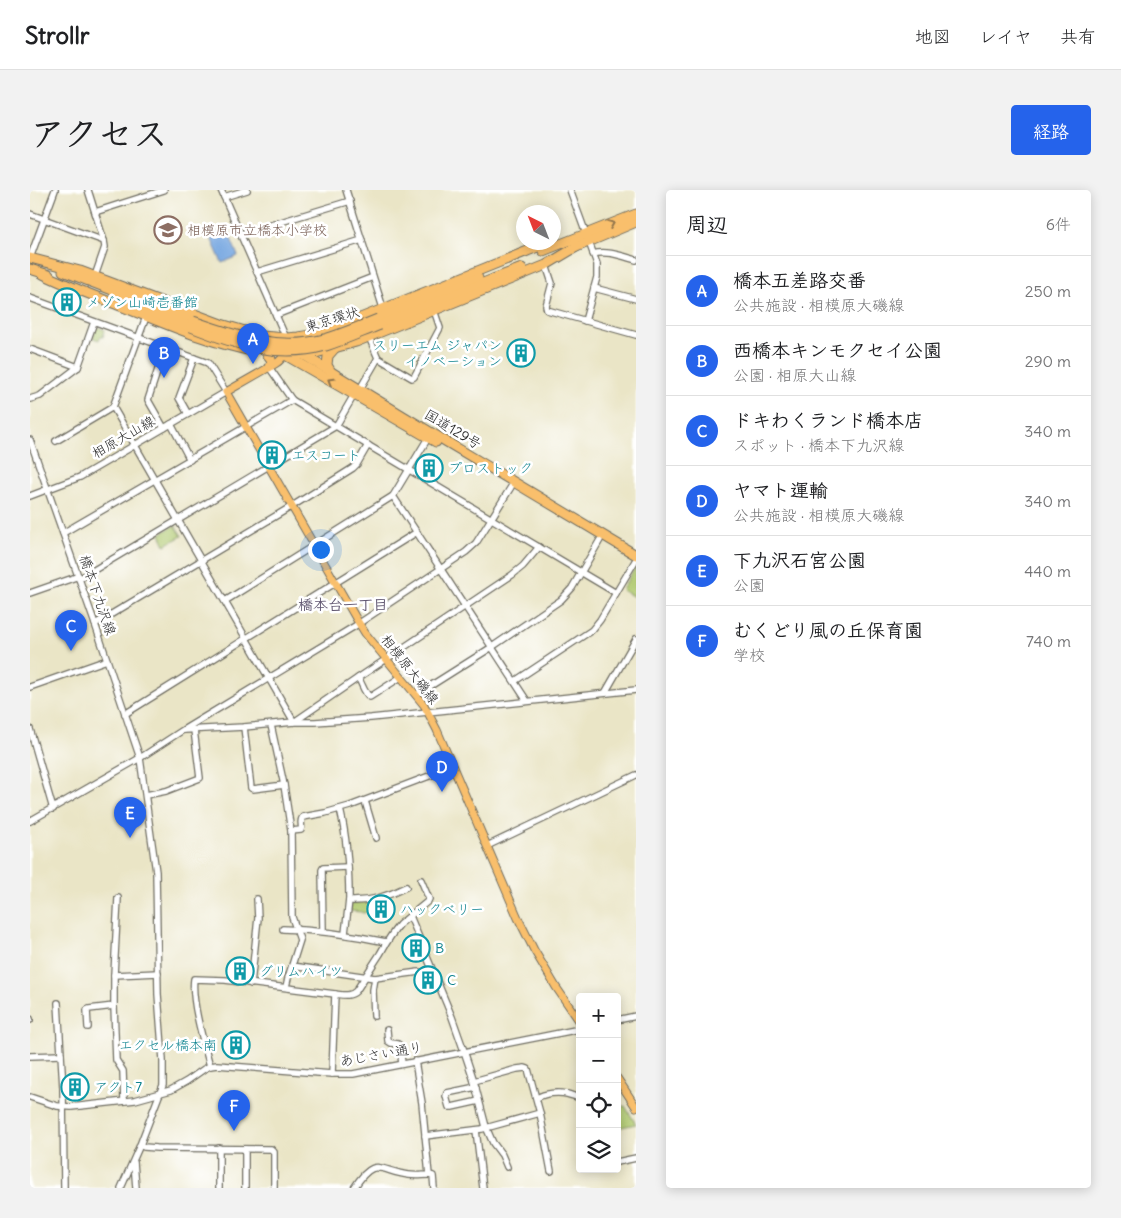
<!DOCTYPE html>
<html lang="ja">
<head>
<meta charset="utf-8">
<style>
	:root { --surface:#fff; --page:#f2f2f2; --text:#202124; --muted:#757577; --line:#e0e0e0; --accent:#2563eb }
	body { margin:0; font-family:Delius,"Klee One",sans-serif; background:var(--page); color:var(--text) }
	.controls { position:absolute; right:15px; bottom:15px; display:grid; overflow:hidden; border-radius:5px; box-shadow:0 2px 12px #0003 }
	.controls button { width:45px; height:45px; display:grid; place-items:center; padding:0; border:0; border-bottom:1px solid var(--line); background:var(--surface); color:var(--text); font:25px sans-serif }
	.compass { position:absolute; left:486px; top:15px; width:45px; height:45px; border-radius:50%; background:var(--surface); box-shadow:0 2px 12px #0003; rotate:318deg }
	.you { position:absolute; left:290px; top:359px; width:18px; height:18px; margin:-12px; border:4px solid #fff; border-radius:50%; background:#1a73e8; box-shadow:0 0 0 8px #1a73e833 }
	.badge { display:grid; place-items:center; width:32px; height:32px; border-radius:50%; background:var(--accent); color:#fff; font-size:16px; font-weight:700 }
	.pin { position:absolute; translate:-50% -41px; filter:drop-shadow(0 1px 2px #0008) }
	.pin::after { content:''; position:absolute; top:26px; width:18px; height:15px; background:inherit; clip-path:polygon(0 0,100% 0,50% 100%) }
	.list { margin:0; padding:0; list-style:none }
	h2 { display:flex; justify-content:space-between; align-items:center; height:65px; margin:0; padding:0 20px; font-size:21px }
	h2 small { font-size:16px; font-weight:400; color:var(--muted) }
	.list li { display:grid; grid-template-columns:32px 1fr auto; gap:15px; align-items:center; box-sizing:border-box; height:70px; padding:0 20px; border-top:1px solid var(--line) }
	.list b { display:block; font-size:19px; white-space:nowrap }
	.list p { margin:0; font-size:16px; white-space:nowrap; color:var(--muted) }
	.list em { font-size:16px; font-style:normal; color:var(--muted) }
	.icon { flex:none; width:28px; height:28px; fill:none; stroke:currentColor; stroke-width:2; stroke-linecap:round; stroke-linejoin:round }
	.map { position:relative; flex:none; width:606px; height:998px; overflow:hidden; border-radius:5px }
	header { display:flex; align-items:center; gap:30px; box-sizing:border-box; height:70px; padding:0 25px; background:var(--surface); border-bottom:1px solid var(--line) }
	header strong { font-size:24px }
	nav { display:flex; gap:28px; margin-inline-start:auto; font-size:18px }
	.intro { display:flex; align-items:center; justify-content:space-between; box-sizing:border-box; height:120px; padding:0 30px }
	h1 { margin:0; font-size:35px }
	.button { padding:12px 22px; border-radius:5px; background:var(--accent); color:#fff; font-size:18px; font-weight:700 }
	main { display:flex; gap:30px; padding:0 30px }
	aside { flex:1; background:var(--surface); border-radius:5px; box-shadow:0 2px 12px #0003 }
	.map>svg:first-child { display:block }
</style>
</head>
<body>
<header>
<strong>Strollr</strong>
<nav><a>地図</a><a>レイヤ</a><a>共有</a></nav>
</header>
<div class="intro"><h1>アクセス</h1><a class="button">経路</a></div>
<main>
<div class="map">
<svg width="606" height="998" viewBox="0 0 606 998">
	<rect width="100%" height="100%" fill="#fff"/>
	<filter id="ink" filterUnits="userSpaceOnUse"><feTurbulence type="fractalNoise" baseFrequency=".02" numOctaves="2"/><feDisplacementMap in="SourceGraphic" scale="10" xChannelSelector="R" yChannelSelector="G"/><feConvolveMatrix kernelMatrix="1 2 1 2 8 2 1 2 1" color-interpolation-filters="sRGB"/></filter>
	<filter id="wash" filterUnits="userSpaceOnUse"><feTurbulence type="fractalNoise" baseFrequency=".0096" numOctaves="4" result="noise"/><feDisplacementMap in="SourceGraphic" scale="20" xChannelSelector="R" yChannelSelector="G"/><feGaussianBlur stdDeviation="1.12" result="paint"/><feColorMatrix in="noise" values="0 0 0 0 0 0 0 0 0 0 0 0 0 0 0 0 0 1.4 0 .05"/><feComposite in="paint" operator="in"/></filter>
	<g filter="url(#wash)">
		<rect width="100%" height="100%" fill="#eae5c6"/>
		<g fill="#b0c96f" stroke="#6e7a4d">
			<polygon points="68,137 75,140 73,147 70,147 69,150 63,148 66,138"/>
			<polygon points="145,335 152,346 135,355 130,344"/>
			<polygon points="604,379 606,380 606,403 604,407 592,400"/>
			<polygon points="338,712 340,722 332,723 332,722 320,721 321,714 322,713"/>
			<polygon points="595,916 606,934 587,938 587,917"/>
		</g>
		<polygon fill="#75a6e0" stroke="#506886" points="197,39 208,66 192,73 180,46"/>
	</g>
	<g filter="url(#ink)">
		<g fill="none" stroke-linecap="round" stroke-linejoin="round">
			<g stroke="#6e6c61" stroke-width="8">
				<g id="minor">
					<polyline points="58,0 74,51 75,57 65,86"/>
					<polyline points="191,0 256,148"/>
					<polyline points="316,0 353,118"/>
					<polyline points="540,0 567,74 567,87 555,131"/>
					<polyline points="194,7 217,0"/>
					<polyline points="65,22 134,0"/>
					<polyline points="0,24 74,51"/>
					<polyline points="211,44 320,11"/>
					<path d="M563,64c14,-4 29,2 43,6"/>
					<polyline points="0,68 25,0"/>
					<polyline points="516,75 522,93 516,116 517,120 606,145"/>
					<polyline points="227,82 332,50"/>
					<polyline points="564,98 606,109"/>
					<polyline points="0,108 178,173 196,202 50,287 0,306"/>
					<polyline points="246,125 343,87"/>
					<polyline points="116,127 83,217 264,532 328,488 482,385 493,376 509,357"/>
					<polyline points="0,159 48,177"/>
					<polyline points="348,168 382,188 384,187 410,138 404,120"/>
					<polyline points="239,177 262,210 586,403"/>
					<polyline points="330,199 348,168 339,147"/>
					<polyline points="0,209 10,206 48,177 64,132"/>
					<polyline points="158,224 149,208 164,168"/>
					<polyline points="141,234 160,270"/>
					<polyline points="134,238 118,210 135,158"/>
					<polyline points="0,250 65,434 110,568 126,682 128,804 133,870 133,895 110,955 91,998"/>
					<polyline points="26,251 83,217"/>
					<polyline points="363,306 497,511"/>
					<polyline points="33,343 262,210"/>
					<polyline points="49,389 306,236 324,205"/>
					<polyline points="0,403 49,386"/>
					<polyline points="195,411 363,306 398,248"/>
					<polyline points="65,434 264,315 323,278 327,274 338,255"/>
					<path d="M328,488c5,6 5,14 12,19l31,-20"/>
					<polyline points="485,491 562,440 570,430 605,371"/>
					<polyline points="0,497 77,470"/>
					<polyline points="575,503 606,449"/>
					<polyline points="386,505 462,457 531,410 542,398 570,350"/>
					<polyline points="95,524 387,342"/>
					<polyline points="241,535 254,595 261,641 262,727 270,750 258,788 256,797"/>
					<polyline points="214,537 221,598 223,599 254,595"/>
					<polyline points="0,539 23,619"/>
					<polyline points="155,540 214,537 264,532 285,532 341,528 606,500"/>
					<polyline points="116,605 136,601 170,588 164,540"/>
					<polyline points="335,611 346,648"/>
					<path d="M310,619c7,29 9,60 9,90 -1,12 -3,24 -4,35"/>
					<polyline points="0,631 110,568 153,540 325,436 436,362 446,353 481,297"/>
					<path d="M261,641l10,-1c2,-4 -2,-9 2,-13l22,-4 25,-7 103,-39"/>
					<polyline points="457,656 606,585"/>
					<polyline points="88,708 84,785 84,816 86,870 93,881 94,911"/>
					<path d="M319,711c20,1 38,-4 57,-14"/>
					<polyline points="380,726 422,827 434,861 444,891 456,937 463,953 472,965 477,977"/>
					<path d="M253,739c35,1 69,6 103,13"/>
					<polyline points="293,741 292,680 293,678 318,677"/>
					<polyline points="262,776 345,788 389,782"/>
					<polyline points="84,785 128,783"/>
					<polyline points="221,794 228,728 227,709"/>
					<polyline points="28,813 33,898 34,998"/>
					<polyline points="344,826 343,800 345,788"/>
					<polyline points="0,829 0,830"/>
					<polyline points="587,830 606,826"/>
					<polyline points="58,837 57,820 59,819 84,816"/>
					<polyline points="357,840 358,851 361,853 368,854 370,856 372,874"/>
					<polyline points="0,866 31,865"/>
					<path d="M180,876c-6,-22 -19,-65 -16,-87l31,1 110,14c8,1 15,3 21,-3 8,-12 16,-25 24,-37 6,-11 12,-21 20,-30l28,-23 1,-2 -8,-19"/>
					<polyline points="302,884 305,804"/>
					<polyline points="444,891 487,879 495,878 498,879 510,923 521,981"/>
					<polyline points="446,897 417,903 416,906 419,917 422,917 449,911"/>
					<polyline points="0,907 27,916 41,917 105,910 141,900 157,891 174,879 180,876 187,875 302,884 323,884 550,839"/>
					<path d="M507,908c8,-5 21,-6 30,-4 4,1 9,3 13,4"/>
					<polyline points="446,940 453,998"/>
					<polyline points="395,946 452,939 510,923"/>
					<polyline points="110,955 114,957 127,958 241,959 244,962 244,998"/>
					<polyline points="215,959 215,998"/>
					<polyline points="104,972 106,998"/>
					<polyline points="587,972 606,968"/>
					<polyline points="399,985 403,986 404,998"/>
					<polyline points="189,998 189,958"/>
					<path d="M324,998c21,-33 25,-17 55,-13 7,1 14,0 20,0l-7,-72 -7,-42"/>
				</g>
			</g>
			<g stroke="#6e6c61" stroke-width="9">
				<g id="major">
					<path d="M256,161c-2,6 -6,10 -11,13l-49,28 131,228 8,13 59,72 13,25 81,188 16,32 22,37 24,35"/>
					<polyline points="587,888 606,917"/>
				</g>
			</g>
			<g stroke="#6e6c61" stroke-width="11">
				<g id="highway">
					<polyline points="544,58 606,32"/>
					<polyline points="513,61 606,24"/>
					<polyline points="0,68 50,81 191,134 232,146 256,148 268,147 281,145 303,139 520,52"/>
					<polyline points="0,79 19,85"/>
					<polyline points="33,81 163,131"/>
					<path d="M13,84c24,12 49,21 75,31 44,17 87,37 134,46"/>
					<polyline points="97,113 161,137"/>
					<polyline points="348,129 448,88"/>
					<polyline points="350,135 463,89 492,78"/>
					<path d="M237,164c4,4 7,8 2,13"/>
					<polyline points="272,164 375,227 606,365"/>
					<polyline points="255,165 274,165 286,163 326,152 516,75 548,56"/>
					<polyline points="257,166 406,252"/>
					<polyline points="301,182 297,175 298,166 305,158"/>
				</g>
			</g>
			<use href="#minor" stroke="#fff" stroke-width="5.5"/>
			<use href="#major" stroke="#f9bf6c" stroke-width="7"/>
			<use href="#highway" stroke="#f9bf6c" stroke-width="9"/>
			<g stroke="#6e6c61" stroke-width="11" stroke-linecap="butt">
				<g id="highway-bridge">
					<path d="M163,131c43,15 85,30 131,18 18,-5 36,-13 54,-20"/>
					<path d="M161,137c45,18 87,32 135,19 18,-6 36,-14 54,-21"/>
				</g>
			</g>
			<use href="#highway-bridge" stroke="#f9bf6c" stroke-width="9"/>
		</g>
		<defs><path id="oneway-chevron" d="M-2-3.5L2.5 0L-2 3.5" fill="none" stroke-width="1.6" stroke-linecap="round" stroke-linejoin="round" transform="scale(1.25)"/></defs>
		<g stroke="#92754c">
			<use href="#oneway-chevron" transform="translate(581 34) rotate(-22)"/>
			<use href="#oneway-chevron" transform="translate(301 191) rotate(-149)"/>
		</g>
	</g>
	<defs>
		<g id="school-ring" transform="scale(1.4375)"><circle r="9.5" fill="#fff" stroke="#8d6e63" stroke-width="1.5"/><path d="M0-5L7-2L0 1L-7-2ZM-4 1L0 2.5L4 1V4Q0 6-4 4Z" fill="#8d6e63"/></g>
		<g id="building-ring" transform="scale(1.4375)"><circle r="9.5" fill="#fff" stroke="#0f9aa8" stroke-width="1.5"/><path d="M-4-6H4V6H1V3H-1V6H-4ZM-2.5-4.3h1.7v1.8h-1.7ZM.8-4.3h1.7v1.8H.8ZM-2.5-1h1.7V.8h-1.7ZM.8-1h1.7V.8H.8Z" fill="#0f9aa8"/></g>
	</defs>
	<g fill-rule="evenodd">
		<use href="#school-ring" x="138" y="40"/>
		<use href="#building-ring" x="37" y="112"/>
		<use href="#building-ring" x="491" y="163"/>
		<use href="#building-ring" x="242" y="265"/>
		<use href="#building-ring" x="399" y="278"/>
		<use href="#building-ring" x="351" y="719"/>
		<use href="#building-ring" x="386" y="758"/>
		<use href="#building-ring" x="210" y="781"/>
		<use href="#building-ring" x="398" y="790"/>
		<use href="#building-ring" x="206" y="855"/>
		<use href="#building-ring" x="45" y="897"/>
	</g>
	<g text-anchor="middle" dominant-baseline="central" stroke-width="5" stroke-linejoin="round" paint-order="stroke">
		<g font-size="14" fill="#785e54" stroke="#fff" text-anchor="start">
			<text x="157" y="40">相模原市立橋本小学校</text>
		</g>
		<g font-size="14" fill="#0d838f" stroke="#fff" text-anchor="start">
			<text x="56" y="112">メゾン山崎壱番館</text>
			<text x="472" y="155" text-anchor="end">スリーエム ジャパン<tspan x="472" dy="16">イノベーション</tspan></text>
			<text x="261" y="265">エスコート</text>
			<text x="418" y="278">プロストック</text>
			<text x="370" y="719">ハックベリー</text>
			<text x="405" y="758">B</text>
			<text x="229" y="781">グリムハイツ</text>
			<text x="417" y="790">C</text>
			<text x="187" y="855" text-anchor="end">エクセル橋本南</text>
			<text x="64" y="897">アクト7</text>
		</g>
		<g font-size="14" fill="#2b2b2b" stroke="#fff">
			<text transform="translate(302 129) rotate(-17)">東京環状</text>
			<text transform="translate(423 239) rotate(31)">国道129号</text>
			<text transform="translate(93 247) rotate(-30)">相原大山線</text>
			<text transform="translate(68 405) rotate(71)">橋本下九沢線</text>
			<text transform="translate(380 479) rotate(52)">相模原大磯線</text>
			<text transform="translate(351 864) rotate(-10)">あじさい通り</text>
		</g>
		<g font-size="15" font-weight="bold" fill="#625872" stroke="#fff">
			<text x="313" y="414">橋本台一丁目</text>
		</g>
	</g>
</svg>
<div class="controls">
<button>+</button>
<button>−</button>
<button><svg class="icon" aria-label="locate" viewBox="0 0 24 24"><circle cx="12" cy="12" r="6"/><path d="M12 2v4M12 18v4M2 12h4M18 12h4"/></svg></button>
<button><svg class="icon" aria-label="layers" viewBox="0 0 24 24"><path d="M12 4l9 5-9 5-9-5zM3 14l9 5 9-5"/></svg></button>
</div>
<svg class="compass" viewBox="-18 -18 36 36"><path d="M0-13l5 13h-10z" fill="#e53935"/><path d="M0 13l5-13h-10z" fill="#757577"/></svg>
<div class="you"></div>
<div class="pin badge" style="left:223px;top:174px">A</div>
<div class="pin badge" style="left:134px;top:188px">B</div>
<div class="pin badge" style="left:41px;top:461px">C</div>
<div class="pin badge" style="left:412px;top:602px">D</div>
<div class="pin badge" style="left:100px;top:648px">E</div>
<div class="pin badge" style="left:204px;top:941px">F</div>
</div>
<aside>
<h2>周辺<small>6件</small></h2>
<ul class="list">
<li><span class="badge">A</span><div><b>橋本五差路交番</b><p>公共施設 · 相模原大磯線</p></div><em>250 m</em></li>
<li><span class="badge">B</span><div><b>西橋本キンモクセイ公園</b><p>公園 · 相原大山線</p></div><em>290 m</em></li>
<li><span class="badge">C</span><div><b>ドキわくランド橋本店</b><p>スポット · 橋本下九沢線</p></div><em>340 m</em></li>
<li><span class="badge">D</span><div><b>ヤマト運輸</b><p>公共施設 · 相模原大磯線</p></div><em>340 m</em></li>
<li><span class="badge">E</span><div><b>下九沢石宮公園</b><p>公園</p></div><em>440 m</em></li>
<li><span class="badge">F</span><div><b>むくどり風の丘保育園</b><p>学校</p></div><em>740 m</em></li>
</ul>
</aside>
</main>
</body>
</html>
